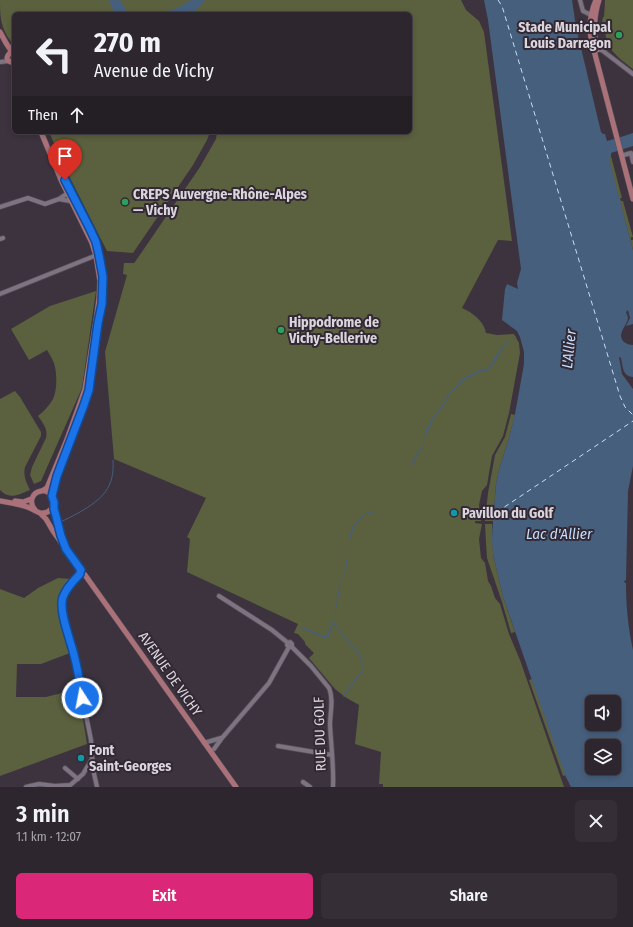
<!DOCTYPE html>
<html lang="en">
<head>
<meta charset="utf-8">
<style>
	body { margin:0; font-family:"Fira Sans Condensed",sans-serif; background:#352e37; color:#f1f3f6; height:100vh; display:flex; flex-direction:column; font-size:15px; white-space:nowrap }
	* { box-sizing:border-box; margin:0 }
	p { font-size:13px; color:#a7a5aa }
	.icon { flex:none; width:22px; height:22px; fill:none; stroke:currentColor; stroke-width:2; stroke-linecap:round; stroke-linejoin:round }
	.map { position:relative; height:787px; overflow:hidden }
	.panel { display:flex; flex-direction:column; background:#2d262f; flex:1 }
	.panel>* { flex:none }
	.guide { position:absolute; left:12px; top:12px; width:400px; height:122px; border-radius:6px; box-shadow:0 2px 6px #0003,0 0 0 1px #48434b; background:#2d262f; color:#f1f3f6; overflow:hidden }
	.controls { position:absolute; left:585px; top:695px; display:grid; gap:8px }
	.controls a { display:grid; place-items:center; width:36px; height:36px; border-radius:6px; background:#2d262f; box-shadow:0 2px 6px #0003,0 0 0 1px #48434b; font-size:20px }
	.pin { position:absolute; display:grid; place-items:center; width:34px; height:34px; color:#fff; margin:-41px -17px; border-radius:50% 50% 50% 0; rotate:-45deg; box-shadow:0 0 4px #0007 }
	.pin .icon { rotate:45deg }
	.me { position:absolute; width:44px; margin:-22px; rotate:349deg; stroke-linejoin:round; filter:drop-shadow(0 0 3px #0008) }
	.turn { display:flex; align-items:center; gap:14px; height:84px; padding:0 16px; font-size:18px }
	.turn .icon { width:52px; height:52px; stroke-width:2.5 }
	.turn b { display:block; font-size:28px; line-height:34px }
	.then { display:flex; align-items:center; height:38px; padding:0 16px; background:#0003; gap:8px; font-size:15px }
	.round { display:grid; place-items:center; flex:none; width:42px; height:42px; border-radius:6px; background:#352e37 }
	.summary { display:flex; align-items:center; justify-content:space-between; height:68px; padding:0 16px }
	h1 { font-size:24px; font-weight:600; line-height:30px }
	.primary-button { display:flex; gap:8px; margin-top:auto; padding:8px 16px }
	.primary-button a { flex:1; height:46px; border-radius:6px; background:#db2777; color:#fff; font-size:16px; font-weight:600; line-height:46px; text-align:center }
	.primary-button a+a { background:#352e37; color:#f1f3f6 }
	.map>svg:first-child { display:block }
</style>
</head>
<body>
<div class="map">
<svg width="633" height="787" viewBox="0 0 633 787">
	<rect width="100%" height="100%" fill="#3c333f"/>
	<!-- green -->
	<path fill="#5b603e" d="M0 0H461L466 10 479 21 484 32 512 241 498 240 462 308C473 313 484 321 486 333L497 335 514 334 519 343 520 353 509 413 503 436 492 456 487 485 482 491 479 505 481 521H475V523L482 524 479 539 481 558 485 563 488 581 491 586 495 598 500 604 509 634 520 660 564 787H383V784H379L381 752 355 744 359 705 345 697 335 689 309 658 314 653 305 644V642L298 634 294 633 298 624 187 572 190 539 187 537 206 498 114 459 105 352 127 275 123 274 124 263H134L135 262 200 167 216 139 217 132H410V14H14V45C1 30 0 19 0 0Z
		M605 0H633V69C614 54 604 48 605 22H602L603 17H604Z
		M49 132H210L207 140 193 165 133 253 107 251 66 170Z
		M611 156 622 198H620L621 201H623L633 237H631V240H633V250L609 162V158Z
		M96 291 82 388 41 481 34 484 30 475 32 467 46 438C48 429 43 423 38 416 44 411 49 406 53 399 57 390 57 377 55 367 54 361 50 355 47 350L29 360 11 329 50 306Z
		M15 391 20 397 41 432V436L25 467C23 476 26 482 30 490 18 495 10 500 0 490V399Z
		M511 414 515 415 509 438 499 470 496 484 493 521H485L488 493 495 455 505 437Z
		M485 524H492L493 554 503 597 515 632 511 633 502 602 487 558 486 543Z
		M58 578 71 579 60 593 57 604 70 653 41 664H17L16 697H46L78 689 87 744 0 776V589L24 598 38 588Z
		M532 679 566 775 563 776 529 680Z"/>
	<!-- water -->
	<path fill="#465f7c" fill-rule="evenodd" d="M109 0H120L128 13 133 14 165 12 177 8 191 0H205L193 14H112L114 13Z
		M484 0H572L576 27 601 132 603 134H605L607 141 621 137 633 133V146L611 153V156L609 159 633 250V324L626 326 630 318 628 310 626 312C626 312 628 317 628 318 627 326 616 334 624 342 627 344 629 345 633 345V377C622 376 623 366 621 358L619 357 622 374 633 389V466L628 491 626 580 624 581 625 583H626C626 606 628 627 633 650V787H571L565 775 503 597 493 554 492 539 493 521 496 484 499 470 509 438 515 414 524 364V352L520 337 517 331 502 320 505 289 507 284 518 289 517 283 521 269 488 20ZM592 702H614V724H592ZM592 746H614V768H592Z
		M516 336V337L508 344 504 346 496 360 488 370 477 373 464 380 450 394 443 407 435 416 428 430 420 451 412 465H410L420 449 424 440 426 429 435 414 442 406 448 395 462 379 477 371 488 368 504 344 508 343Z
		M376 511 377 512 368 513 361 518 356 524 352 532 348 550V558L346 571 342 577 340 585 339 595 333 622 351 644 358 650 364 666 363 670 344 697 343 696 363 668V666L357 651 350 645 333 623 328 638H324L301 628 302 627 324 636 327 635 334 617 338 594 339 585 342 576 345 571 351 530 356 522 361 517 368 512Z"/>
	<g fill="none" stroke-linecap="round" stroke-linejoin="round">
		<!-- stream -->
		<path stroke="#465f7c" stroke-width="1" d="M60 522C67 519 73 516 80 512 102 499 115 488 113 460"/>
		<!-- ferry -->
		<path stroke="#c3ddfc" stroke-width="1" stroke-dasharray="5 4" stroke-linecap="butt" d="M498 0 502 6 620 396 625 407 633 415
			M497 512 633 421"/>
		<!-- minor casing -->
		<g stroke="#574f59" stroke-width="5.5">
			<path id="minor" d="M580 0 583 11 589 14 594 13
				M596 48 603 51 633 74
				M0 62 9 61
				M631 153 633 162
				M624 155 631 153
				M59 199 70 201H71V191
				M74 201 76 206 79 208
				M0 207 28 198 45 204 59 199 68 193 69 194
				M0 239 3 238
				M0 294 97 255
				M80 574 66 592 63 597 62 608 74 656 91 740 93 769 97 787
				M219 596 272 630 288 643
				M292 647H289L287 645 288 643 290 642 292 644V647L311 666 329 688C334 699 330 713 330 725 331 745 334 766 333 787
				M204 743 221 738
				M278 746 332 755
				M214 749 222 738 269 683 289 647
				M65 768 78 779
				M303 782 310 787
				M26 787 39 784 55 786 70 785
				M68 787 83 774 92 759"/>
		</g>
		<!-- major casing -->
		<g stroke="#574f59" stroke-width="6">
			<path id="major" d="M596 0C590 13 589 25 591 39L633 199
				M0 32 6 43 12 52
				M597 50C593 34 594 15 599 0
				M14 52C10 52 8 54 7 58 8 61 11 63 14 62
				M41 132 62 182 92 243 96 256 100 281 99 298 97 314 85 389 66 442 47 488 42 491
				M81 211C87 223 94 235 98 248 104 268 105 290 100 310
				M73 433 89 390 93 360
				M52 496 57 476 69 442
				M0 501C10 503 22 504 32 509 36 511 39 514 43 513 48 513 51 510 53 506
				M15 501 23 502 31 499
				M35 510C29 503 31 493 41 491 45 490 49 492 51 496 55 500 53 505 54 510 58 524 60 535 66 549
				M40 513 46 519 53 531 81 570
				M85 575 236 787"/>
		</g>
		<!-- minor -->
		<use href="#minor" stroke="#7d7381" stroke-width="4"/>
		<!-- major -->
		<use href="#major" stroke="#ab7179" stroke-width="5"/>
	</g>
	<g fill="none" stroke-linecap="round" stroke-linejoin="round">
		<!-- route casing -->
		<g stroke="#114b97" stroke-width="10">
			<path id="route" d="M65 180 90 229 96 242 99 255 103 277 102 304 98 323 92 367 89 390 84 405 57 476 52 496 54 502V509L56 516 61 536 66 549 81 570 80 572V574C74 580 66 589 63 597 58 610 71 641 74 655 78 669 80 684 82 698"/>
		</g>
		<!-- route -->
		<use href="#route" stroke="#1a73e8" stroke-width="7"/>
	</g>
	<!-- markers -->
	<g fill="#2e9e5b" stroke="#322935" stroke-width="1.5">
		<circle cx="619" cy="35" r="4"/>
		<circle cx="125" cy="202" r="4"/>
		<circle cx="281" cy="330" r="4"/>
	</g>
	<g fill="#0f9aa8" stroke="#322935" stroke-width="1.5">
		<circle cx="454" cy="513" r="4"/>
		<circle cx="81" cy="758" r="4"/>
	</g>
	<g text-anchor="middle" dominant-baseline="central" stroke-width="4" stroke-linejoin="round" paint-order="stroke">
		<!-- poi labels -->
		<g font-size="14" font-weight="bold" fill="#dbd5dd" stroke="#322935" text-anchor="start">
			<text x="611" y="27" text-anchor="end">Stade Municipal<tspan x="611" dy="16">Louis Darragon</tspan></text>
			<text x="133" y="194">CREPS Auvergne-Rhône-Alpes<tspan x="133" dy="16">— Vichy</tspan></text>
			<text x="289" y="322">Hippodrome de<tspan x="289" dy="16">Vichy-Bellerive</tspan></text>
			<text x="462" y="513">Pavillon du Golf</text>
			<text x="89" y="750">Font<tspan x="89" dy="16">Saint-Georges</tspan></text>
		</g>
		<!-- street labels -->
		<g font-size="14" fill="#dbd5dd" stroke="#322935">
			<text transform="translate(170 674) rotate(55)">AVENUE DE VICHY</text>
			<text transform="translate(320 734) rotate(-92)">RUE DU GOLF</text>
		</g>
		<!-- water labels -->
		<g font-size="15" font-style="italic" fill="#c3ddfc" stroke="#322935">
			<text transform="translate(569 349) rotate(-84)">L'Allier</text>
			<text x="559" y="534">Lac d'Allier</text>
		</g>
	</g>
</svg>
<div class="controls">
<a><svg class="icon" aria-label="sound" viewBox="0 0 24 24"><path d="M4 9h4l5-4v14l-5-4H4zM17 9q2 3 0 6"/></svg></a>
<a><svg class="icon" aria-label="layers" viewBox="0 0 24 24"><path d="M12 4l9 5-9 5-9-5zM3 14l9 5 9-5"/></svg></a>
</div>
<div class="pin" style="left:65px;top:180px;background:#d93025"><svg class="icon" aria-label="arrive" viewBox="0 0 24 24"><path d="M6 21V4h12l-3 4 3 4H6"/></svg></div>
<svg class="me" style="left:82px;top:698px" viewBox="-20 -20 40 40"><circle r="17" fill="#1a73e8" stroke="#fff" stroke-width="3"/><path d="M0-11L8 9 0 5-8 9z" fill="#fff"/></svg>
<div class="guide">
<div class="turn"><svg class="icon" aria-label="left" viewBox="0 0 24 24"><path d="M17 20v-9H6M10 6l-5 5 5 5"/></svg><div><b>270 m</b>Avenue de Vichy</div></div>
<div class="then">Then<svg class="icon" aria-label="ahead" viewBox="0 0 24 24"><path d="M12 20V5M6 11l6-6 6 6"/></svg></div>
</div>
</div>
<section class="panel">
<div class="summary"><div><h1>3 min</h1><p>1.1 km · 12:07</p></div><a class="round"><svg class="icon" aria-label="close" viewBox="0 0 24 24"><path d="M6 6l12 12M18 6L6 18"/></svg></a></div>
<div class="primary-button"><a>Exit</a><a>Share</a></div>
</section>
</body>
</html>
